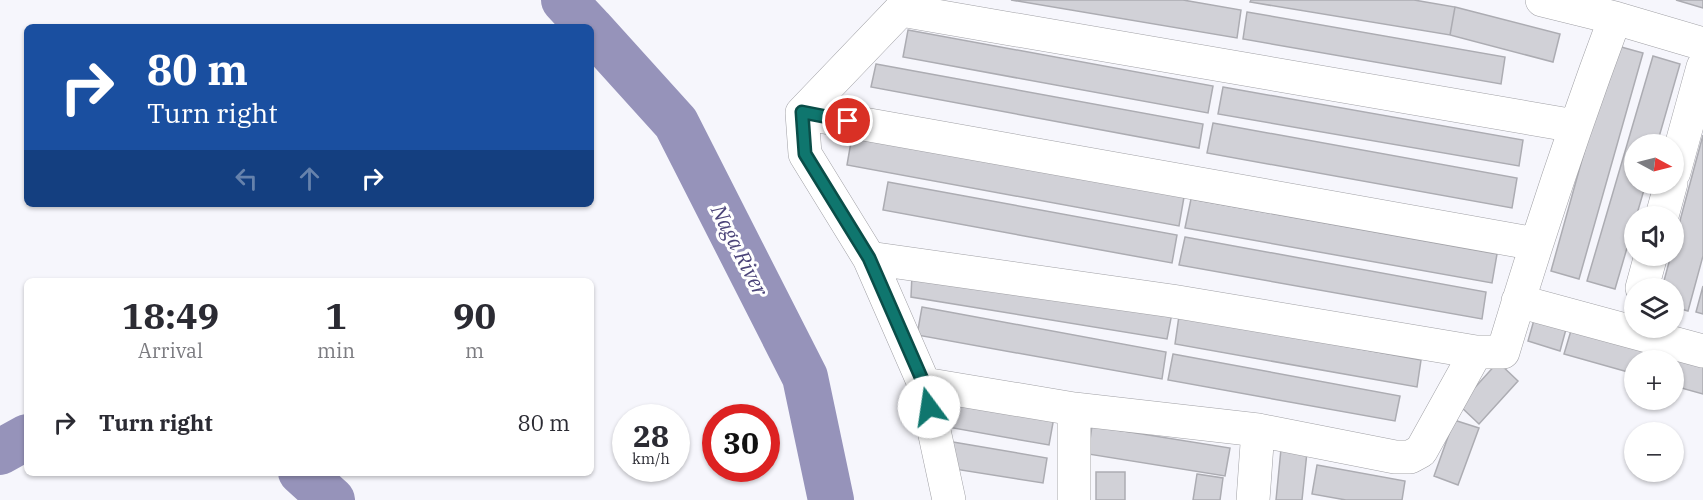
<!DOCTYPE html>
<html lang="en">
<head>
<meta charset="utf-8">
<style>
	body { margin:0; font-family:"IBM Plex Serif",serif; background:#f7f7f7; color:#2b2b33; height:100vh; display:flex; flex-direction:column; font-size:22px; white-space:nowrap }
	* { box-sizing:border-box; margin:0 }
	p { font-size:20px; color:#7c7c81 }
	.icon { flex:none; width:33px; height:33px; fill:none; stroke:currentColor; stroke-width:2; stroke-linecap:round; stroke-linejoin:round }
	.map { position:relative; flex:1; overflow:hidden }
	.sheet { position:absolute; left:24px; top:278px; width:570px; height:198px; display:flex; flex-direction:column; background:#fff; border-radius:9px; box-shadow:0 2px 4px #0004 }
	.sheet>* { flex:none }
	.banner { position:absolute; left:24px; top:24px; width:570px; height:183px; border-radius:9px; box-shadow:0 2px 4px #0004; background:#1a4fa0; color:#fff; overflow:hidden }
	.needle { width:39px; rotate:97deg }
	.controls { position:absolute; left:1624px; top:134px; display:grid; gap:12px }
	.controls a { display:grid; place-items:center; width:60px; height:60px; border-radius:50%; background:#fff; box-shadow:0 2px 4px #0004; font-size:30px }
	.speed { position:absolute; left:612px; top:404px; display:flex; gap:12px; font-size:30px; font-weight:700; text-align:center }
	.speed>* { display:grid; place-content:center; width:78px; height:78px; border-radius:50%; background:#fff; box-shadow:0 2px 4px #0004; line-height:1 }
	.speed small { font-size:15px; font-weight:400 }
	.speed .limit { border:9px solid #d22; background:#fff; color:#111 }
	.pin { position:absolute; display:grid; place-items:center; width:51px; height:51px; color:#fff; margin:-26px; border:3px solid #fff; border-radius:50%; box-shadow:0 2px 6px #0007 }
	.me { position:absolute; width:66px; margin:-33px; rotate:346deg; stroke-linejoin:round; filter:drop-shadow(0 0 4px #0008) }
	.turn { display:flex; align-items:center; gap:21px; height:126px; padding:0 24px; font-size:27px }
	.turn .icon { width:78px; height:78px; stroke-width:2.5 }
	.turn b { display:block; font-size:42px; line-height:51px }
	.lanes { display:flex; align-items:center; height:57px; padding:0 24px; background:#0003; justify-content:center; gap:30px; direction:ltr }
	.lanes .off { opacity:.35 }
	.eta { display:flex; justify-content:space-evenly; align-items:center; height:102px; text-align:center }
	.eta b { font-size:36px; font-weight:800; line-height:42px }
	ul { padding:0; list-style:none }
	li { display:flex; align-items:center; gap:18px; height:84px; padding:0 24px }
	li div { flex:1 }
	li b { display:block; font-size:22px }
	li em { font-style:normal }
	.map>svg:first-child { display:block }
</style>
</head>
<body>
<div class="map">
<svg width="1703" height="500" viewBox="0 0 1703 500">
	<rect width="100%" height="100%" fill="#f6f6fc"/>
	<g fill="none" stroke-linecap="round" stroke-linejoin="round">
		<!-- river -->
		<path stroke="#9693ba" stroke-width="46" d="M564 0 589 27
			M591 29 676 123 805 377 831 500
			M0 452 27 437
			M301 472 332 500"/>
	</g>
	<!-- building -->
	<path fill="#d1d1d7" stroke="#acacb2" stroke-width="1.5" d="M1011 0H1183L1241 10 1237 38Z
		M1251 0H1414L1455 7 1450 35 1250 2Z
		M1676 0H1703V8Z
		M1455 7 1560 34 1553 62 1450 35Z
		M1247 12 1505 57 1501 84 1243 39Z
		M908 30 1213 86 1208 113 903 57Z
		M1614 45 1643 53 1579 279 1551 271Z
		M1653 56 1680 64 1657 144H1635V183H1646L1615 289 1587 281Z
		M876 64 1203 124 1199 148 871 87Z
		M1223 87 1523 140 1519 166 1218 114Z
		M1213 123 1517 178 1512 208 1207 153Z
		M1703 135V256L1688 311 1674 307V288H1662L1671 255H1674V243Z
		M852 136 1184 197 1179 226 847 165Z
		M888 182 1177 235 1172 263 883 210Z
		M1191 199 1497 254 1492 283 1185 228Z
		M1185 237 1486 292 1482 319 1179 265Z
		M912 274 1173 308 1167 339 911 297Z
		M1703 286V314L1696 312Z
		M922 307 1166 352 1162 379 917 335Z
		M1536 313 1568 322 1560 351 1528 341Z
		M1179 316 1421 360 1417 387 1175 344Z
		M1573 324 1703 362V394L1674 386V360H1635V374L1564 354Z
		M1173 354 1400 396 1395 421 1168 380Z
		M1498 362 1518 381 1479 424 1459 405Z
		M946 399 1054 417 1049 445 942 426Z
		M1454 420 1479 428 1458 485 1434 476Z
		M1092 426 1230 448 1225 476 1088 454Z
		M953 442 1047 458 1043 483 948 468Z
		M1281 449 1307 452 1302 500H1276Z
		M1317 465 1405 481 1402 500H1346L1312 494Z
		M1096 472H1125V500H1096Z
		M1197 474 1223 478 1220 500H1193Z"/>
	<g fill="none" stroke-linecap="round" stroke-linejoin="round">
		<!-- minor casing -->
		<g stroke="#a0a0a5" stroke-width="34">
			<path id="minor" d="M910 0 802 113 805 154 869 258 924 384 949 500
				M1542 0 1615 18 1703 44
				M901 10 1575 126
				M802 113 1536 244
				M1674 172 1703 67
				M1662 216 1671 183
				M869 258 1172 301 1476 352H1503C1537 239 1574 128 1615 18
				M1642 288 1651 255
				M1518 301 1703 351
				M924 384 1074 409 1258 430 1395 457H1410L1421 451 1476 352
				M1074 409V500
				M1253 500 1258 430"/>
		</g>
		<!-- minor -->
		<use href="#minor" stroke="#fff" stroke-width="33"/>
	</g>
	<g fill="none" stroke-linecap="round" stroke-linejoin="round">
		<!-- route casing -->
		<g stroke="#0a4d48" stroke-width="15">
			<path id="route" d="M848 121 802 112 805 154 869 258 924 384 929 407"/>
		</g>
		<!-- route -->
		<use href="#route" stroke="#0f766e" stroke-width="10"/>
	</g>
	<g text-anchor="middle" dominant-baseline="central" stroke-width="6" stroke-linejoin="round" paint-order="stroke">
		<!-- water labels -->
		<g font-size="21" font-style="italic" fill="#4b4479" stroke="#fff">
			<text transform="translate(740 250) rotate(63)">Naga River</text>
		</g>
	</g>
</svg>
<div class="controls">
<a><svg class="needle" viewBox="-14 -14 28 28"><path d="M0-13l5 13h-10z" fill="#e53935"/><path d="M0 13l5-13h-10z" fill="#7c7c81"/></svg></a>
<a><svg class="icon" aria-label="sound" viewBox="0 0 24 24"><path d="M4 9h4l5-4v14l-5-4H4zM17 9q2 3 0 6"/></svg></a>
<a><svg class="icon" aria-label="layers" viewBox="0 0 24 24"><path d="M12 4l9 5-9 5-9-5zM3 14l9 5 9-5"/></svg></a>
<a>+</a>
<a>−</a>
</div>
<div class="speed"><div>28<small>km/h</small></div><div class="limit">30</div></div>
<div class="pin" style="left:848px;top:121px;background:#d93025"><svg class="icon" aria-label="arrive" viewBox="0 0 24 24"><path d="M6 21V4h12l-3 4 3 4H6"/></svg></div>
<svg class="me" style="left:929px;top:407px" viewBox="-20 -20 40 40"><circle r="19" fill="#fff"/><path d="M0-13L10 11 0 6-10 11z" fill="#0f766e"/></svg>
<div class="banner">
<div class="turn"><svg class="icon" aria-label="right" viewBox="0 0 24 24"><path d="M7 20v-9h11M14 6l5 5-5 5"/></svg><div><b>80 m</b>Turn right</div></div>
<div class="lanes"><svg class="icon off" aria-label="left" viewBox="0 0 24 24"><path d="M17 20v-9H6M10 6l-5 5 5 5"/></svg><svg class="icon off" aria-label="ahead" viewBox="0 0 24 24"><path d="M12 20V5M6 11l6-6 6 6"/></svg><svg class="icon" aria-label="right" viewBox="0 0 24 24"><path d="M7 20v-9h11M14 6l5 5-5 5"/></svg></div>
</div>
<section class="sheet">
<div class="eta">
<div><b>18:49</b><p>Arrival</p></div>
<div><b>1</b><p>min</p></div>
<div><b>90</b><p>m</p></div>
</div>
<ul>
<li><svg class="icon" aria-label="right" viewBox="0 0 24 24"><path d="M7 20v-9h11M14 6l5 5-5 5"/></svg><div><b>Turn right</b></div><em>80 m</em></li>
</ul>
</section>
</div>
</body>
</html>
